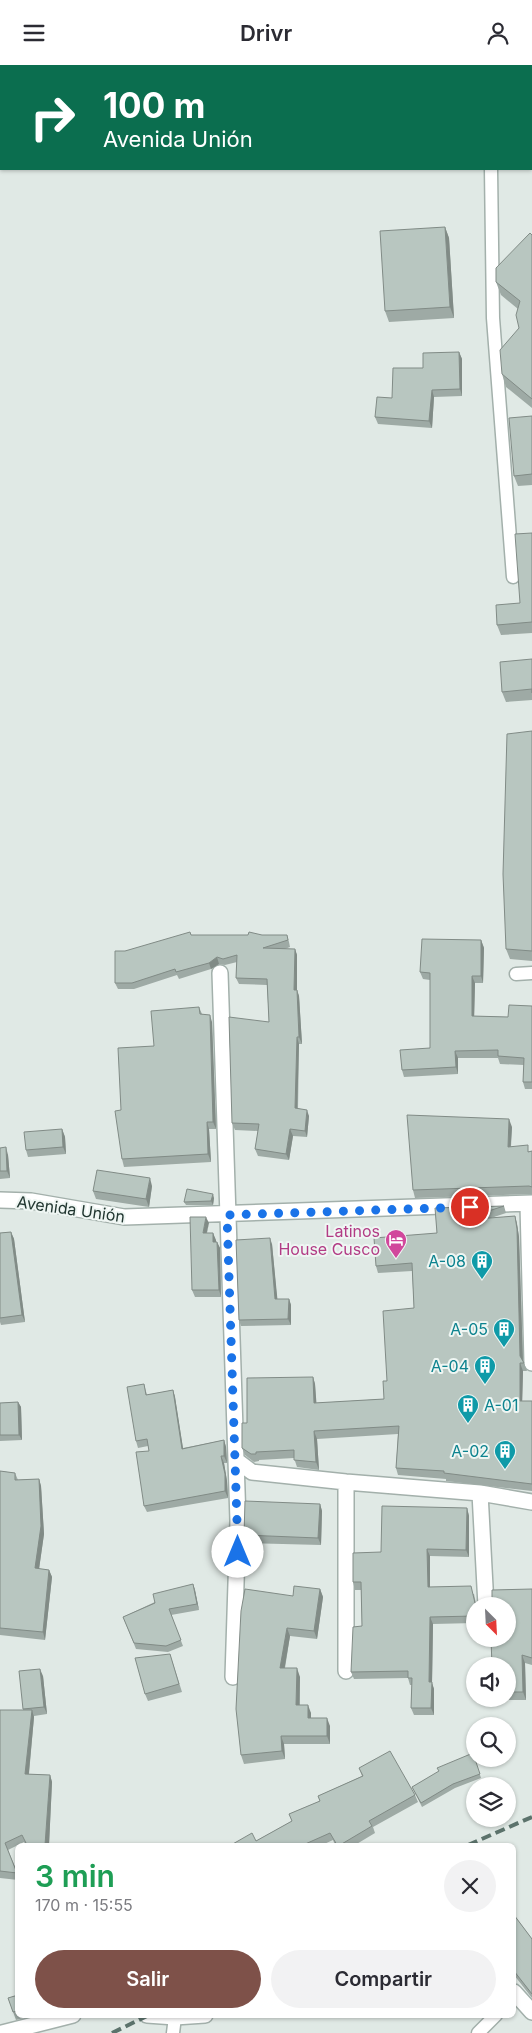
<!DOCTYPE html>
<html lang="es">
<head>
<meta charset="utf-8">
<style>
	body { margin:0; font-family:Inter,sans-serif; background:#f2f2f3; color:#2b2b33; height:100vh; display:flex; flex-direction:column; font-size:19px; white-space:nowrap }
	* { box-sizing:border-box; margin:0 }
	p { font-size:16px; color:#7c7c81 }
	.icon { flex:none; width:28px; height:28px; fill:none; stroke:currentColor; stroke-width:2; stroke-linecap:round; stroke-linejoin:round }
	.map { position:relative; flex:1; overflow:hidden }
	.panel { position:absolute; left:15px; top:1778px; width:501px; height:175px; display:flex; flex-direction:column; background:#fff; border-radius:8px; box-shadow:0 1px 4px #0004 }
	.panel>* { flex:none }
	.guide { position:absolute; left:0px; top:0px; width:532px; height:105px; box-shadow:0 1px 4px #0004; background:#0b6e4f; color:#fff; overflow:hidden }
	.needle { width:32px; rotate:156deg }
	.fabs { position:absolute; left:466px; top:1532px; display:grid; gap:10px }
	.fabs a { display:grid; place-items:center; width:50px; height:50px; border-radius:50%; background:#fff; box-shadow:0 1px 4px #0004; font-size:25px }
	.pin { position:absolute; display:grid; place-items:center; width:42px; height:42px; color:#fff; margin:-21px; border:2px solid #fff; border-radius:50%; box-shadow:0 1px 5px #0007 }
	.me { position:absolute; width:55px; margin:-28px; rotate:0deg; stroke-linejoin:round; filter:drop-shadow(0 0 4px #0008) }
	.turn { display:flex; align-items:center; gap:18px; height:105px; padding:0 20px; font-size:22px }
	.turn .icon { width:65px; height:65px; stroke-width:2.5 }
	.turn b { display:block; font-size:35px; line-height:42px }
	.round { display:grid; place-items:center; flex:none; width:52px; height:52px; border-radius:26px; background:#f2f2f3 }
	.head { display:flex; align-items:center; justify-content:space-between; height:85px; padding:0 20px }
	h1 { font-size:30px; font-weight:600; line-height:38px; color:#1e9e55 }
	.primary-button { display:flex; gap:10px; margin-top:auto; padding:10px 20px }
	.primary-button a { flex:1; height:58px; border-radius:30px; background:#7e5149; color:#fff; font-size:20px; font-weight:600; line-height:58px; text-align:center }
	.primary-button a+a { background:#f2f2f3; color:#2b2b33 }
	header { display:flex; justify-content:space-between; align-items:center; height:65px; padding:0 20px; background:#fff; font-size:22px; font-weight:600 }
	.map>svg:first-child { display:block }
</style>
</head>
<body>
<header><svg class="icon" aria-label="menu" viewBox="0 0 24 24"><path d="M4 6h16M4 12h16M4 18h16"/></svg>Drivr<svg class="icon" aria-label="person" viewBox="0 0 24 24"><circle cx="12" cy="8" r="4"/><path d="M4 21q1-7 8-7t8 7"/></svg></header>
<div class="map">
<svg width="532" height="1968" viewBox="0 0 532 1968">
	<rect width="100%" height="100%" fill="#e0e9e5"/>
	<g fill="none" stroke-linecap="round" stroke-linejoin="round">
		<!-- lane casing -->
		<g stroke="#a3b0ab" stroke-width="15">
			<path id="lane" d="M483 0 484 1
				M491 104 493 253 513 512
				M516 909 532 908
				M173 1968 175 1952
				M478 1968 496 1950"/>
		</g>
		<!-- street casing -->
		<g stroke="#a3b0ab" stroke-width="18">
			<path id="street" d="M220 908 238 1456 233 1612
				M0 1135 31 1136 124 1152 532 1138
				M528 1140 532 1298
				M236 1395 252 1407 346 1417 480 1428 532 1437
				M480 1428 486 1541
				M346 1606V1417
				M514 1927 532 1947
				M147 1950 175 1952 205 1950
				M2 1968 73 1950"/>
		</g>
		<!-- lane -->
		<use href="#lane" stroke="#fff" stroke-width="12"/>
		<!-- street -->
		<use href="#street" stroke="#fff" stroke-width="15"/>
		<!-- rail -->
		<path stroke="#5c736c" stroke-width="4" stroke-dasharray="10 5" stroke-linecap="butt" d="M468 1780 532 1752
			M112 1968 149 1950"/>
	</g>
	<!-- wall -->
	<path fill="#9eaaa5" d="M445 162 449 173 454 253 389 257 385 246Z
		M532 170V343L506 322 502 309 519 263 518 244 501 230 496 217Z
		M459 287 462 294V331L434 332 432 363 378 359 375 352 392 333 423 303Z
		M532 351V420L518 421 514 411Z
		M532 468V568L501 570 497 560 520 538Z
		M532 594V635L506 637 502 627Z
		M532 666V896L510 894 506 884Z
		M191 870H287L289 877 290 882 285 884H295L297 890V925L299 931 302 979H299L298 1044 309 1051 307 1072 293 1071 289 1095 258 1091 255 1084 258 1066 235 1065 232 1058 269 957 267 920 239 919 236 913 237 897 225 900 219 899 211 904 179 914 177 910 134 924H118L115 918 125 886Z
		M481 875 484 883 483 918H475L474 951 508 952 532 941V1024H525L523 1017 524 1000 500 999 498 993H458V1009L404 1012 402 1005 430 983V915L423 914 420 907Z
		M199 942 202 949 212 957 216 1064H209L211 1097 124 1102 122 1094 121 1045 154 981Z
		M512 1062 511 1082 530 1087 532 1086V1129L415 1133 413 1125Z
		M62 1064 65 1072 66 1089 28 1092 26 1085Z
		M0 1083 8 1090 10 1113 0 1114Z
		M152 1121 149 1142 96 1134 93 1126Z
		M214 1133 213 1140H186L184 1137Z
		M504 1141 506 1148 491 1153 515 1151 517 1159 519 1172 523 1295 527 1306H523L522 1336H532V1426L446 1416V1414L398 1410 396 1403 398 1369 317 1374 319 1405 297 1402 294 1393 259 1395V1396L254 1397 245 1390 242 1383 247 1358 313 1312 315 1319 316 1338 384 1334 387 1316 414 1243 412 1206 378 1208 376 1201 437 1168 435 1143Z
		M209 1158 207 1168H213L216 1177H217L220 1183 221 1232H195L192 1225Z
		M11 1167 14 1174 25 1257 1 1260 0 1257V1168Z
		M272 1179 277 1234H289L291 1240V1260L241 1261 239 1255Z
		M144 1319 147 1330 173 1325 175 1332 183 1383 224 1375 226 1382 227 1398H224L227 1416 228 1433 147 1447 144 1441 149 1386 148 1381 138 1383 136 1376Z
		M18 1337 21 1342 22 1375 0 1376V1338Z
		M0 1406 15 1408 18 1415 39 1414 41 1421 44 1469 39 1504 49 1505 52 1512 45 1575 0 1570Z
		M320 1439 322 1446 321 1480 247 1478 244 1470Z
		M467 1443 469 1451V1492L430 1491V1522L474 1529 476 1539 475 1541V1558L433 1559 432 1618 434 1624V1650H414L411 1643 412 1620H410L408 1613 354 1614 351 1607 362 1561 361 1525H355L353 1517 381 1487Z
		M193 1519 195 1525 199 1545 171 1550 183 1581 168 1587 136 1584 123 1552Z
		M320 1524 323 1532 317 1574 290 1571 285 1603 300 1612V1640L311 1648V1653L330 1661V1679H284L285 1694 244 1699 241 1690 293 1531Z
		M532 1524V1600L525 1598 526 1635H495V1634H508V1601Z
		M170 1589 182 1627 148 1636 145 1629Z
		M43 1611 47 1649 34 1651V1652L29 1709 50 1710 52 1717 49 1780H26L24 1777 8 1785 18 1809V1815L0 1813V1645H23V1644Z
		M473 1688 481 1713 455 1723 422 1742 412 1722Z
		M359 1703 415 1730 418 1737 373 1762 375 1768 355 1780H335L333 1775 322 1780H231L256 1776 292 1756 289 1749 320 1736 318 1731 362 1711Z
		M514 1850 532 1874V1933L514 1910Z
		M18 1930V1950H35L16 1955 8 1933Z"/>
	<!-- shaded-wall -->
	<path fill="#818b86" d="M445 162 449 173 454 253 450 242Z
		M459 287 462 294V331L460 324Z
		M432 325 434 332 432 363 429 356Z
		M481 875 484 883 483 918 481 911Z
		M295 884 297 890V932L294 925Z
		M217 892 219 899 211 904 209 898Z
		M472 911 475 918 474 958 472 951Z
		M297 925 299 931 302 979 299 972Z
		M210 950 212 957 216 1064 213 1057Z
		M297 972 299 979 297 1050 295 1043Z
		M455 986 458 993V1009L456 1002Z
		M307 1045 309 1051 307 1072 305 1066Z
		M509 1054 512 1062 510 1090 508 1082Z
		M207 1057 209 1064 211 1097 208 1089Z
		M62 1064 65 1072 66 1089 63 1082Z
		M290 1064 293 1071 289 1095 286 1089Z
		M6 1082 8 1090 10 1113 7 1106Z
		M150 1113 152 1121 149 1142 146 1134Z
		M213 1129 214 1133 213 1140 211 1136Z
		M515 1151 517 1159 519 1172 523 1298 520 1291Z
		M206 1152 209 1158 205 1175 203 1168Z
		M11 1167 14 1174 25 1257 22 1250Z
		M213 1168 216 1175V1184L213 1177Z
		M270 1173 272 1179 278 1240 275 1234Z
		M217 1177 220 1183 221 1232 219 1225Z
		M289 1234 291 1240V1260L288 1254Z
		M520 1298 523 1306 522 1344 520 1336Z
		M313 1312 315 1319 317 1345 314 1338Z
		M173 1325 175 1332 184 1390 182 1384Z
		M18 1337 21 1342 22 1375 19 1370Z
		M314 1366 317 1374 319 1405 316 1397Z
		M224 1375 226 1382 227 1398 224 1391Z
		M221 1391 224 1398 227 1416 228 1433 225 1426Z
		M39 1414 41 1421 44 1469 38 1511 35 1503Z
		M320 1439 322 1446 321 1480 318 1473Z
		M467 1443 469 1451V1492L466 1485Z
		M427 1484 430 1491V1529L428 1522Z
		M49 1505 52 1512 45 1575 43 1567Z
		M193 1519 195 1525 199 1545 197 1539Z
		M320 1524 323 1532 317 1574 314 1566Z
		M430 1552 433 1559 432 1618 434 1624V1650L431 1643 429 1617Z
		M287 1563 290 1571 283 1612 280 1603Z
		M522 1590 525 1598 526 1635 523 1627Z
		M297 1603 300 1612 299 1648 296 1640Z
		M40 1604 43 1611 47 1649 44 1642Z
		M308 1640 311 1648V1661L308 1653Z
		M32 1645 34 1652 28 1717 25 1709Z
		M327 1653 330 1661V1679L327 1671Z
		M281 1671 284 1679 285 1694 282 1686Z
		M50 1710 52 1717 49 1780H45Z"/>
	<!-- building -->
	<path fill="#b8c6c0" stroke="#818b86" d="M364 0H448V1H364Z
		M445 162 450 242 385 246 380 166Z
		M530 168 532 170V334L502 309 500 285 519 263 516 250 520 236 496 217V203Z
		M459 287 460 324 432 325 429 356 375 352 377 332 392 333 393 303H423V288Z
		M532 351V409L514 411 509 353Z
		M532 468V557L497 560 496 540 520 538 515 469Z
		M532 594V628V624L502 627 500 597Z
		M532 666V886L506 884 503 809 507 669Z
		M190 867 191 870H248L249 867 262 870H287L288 875 263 883 295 884 294 925H297L299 972H297L295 1043 307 1045 305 1066 290 1064 286 1089 255 1084 259 1059 232 1058 229 952 269 957 267 914 236 913 237 890 223 894 217 892 209 898 176 907 175 904 132 918H115V886H125Z
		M422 874 481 875V911H472V951L508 952 509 940 532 941V1017H523L524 993 498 991V985L455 986 456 1002 402 1005 400 985 430 983V908L420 907Z
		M199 942 200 949 210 950 213 1057H207L208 1089 122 1094 115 1046 121 1045 118 983 154 981 151 946Z
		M407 1050 509 1054 508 1082 528 1080V1087L532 1086V1122L529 1121 413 1125Z
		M62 1064 63 1082 26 1085 24 1067Z
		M6 1082 7 1106H0V1083Z
		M97 1105 150 1113 146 1134 93 1126Z
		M187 1124 213 1129 211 1136 184 1137Z
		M504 1141 476 1150 477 1154 515 1151 517 1164 520 1291 524 1298H520V1336H532V1419L444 1408V1406L396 1403 399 1361 314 1366 316 1397 294 1395V1385L256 1387V1389H251L242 1383V1358H247V1313L313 1312 314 1338 384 1334 383 1316H387L383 1246 414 1243 412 1198 376 1201 374 1173 437 1168 435 1143Z
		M190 1152H206L203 1168H213V1177H217L219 1225H192Z
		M11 1167 22 1250 0 1253V1168Z
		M270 1173 275 1234H289L288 1254 239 1255 236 1175Z
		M144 1319 146 1330 173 1325 182 1384 224 1375V1391H221L225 1409V1426L144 1441 136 1387 149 1386 147 1374 136 1376 127 1322Z
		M18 1337 19 1370H0V1338Z
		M0 1406 15 1408V1415L39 1414 41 1461 35 1503 49 1505 43 1567 0 1563Z
		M245 1436 320 1439 318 1473 244 1470Z
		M382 1441 467 1443 466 1485 427 1484 428 1522 471 1521 475 1538 480 1541H475V1551L430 1552 429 1617H432L431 1643H411L412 1613H408V1606L351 1607 353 1562 362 1561 361 1517H353V1488L381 1487Z
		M193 1519 197 1539 169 1544 181 1575 166 1581 134 1578 123 1552 155 1538 153 1529Z
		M294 1521 320 1524 314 1566 287 1563 280 1603H297L296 1640H308V1653H327V1671H281L282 1686 241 1690 236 1644 241 1546 245 1524 293 1531Z
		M532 1524V1593L522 1590 523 1627H508V1601H492L491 1574H508V1541H488L492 1537V1525Z
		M170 1589 179 1619 145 1629 135 1593Z
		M40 1604 44 1642 23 1644 19 1606Z
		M0 1645H32L25 1709 50 1710 45 1780H27L22 1770 5 1778 17 1808 0 1806Z
		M390 1686 415 1730 369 1756 372 1761 340 1780H337L330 1768 303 1780H231L252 1768 256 1776 292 1756 289 1749 320 1736 318 1731 363 1711 359 1703Z
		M473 1688 480 1709 453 1719 421 1738 412 1722 439 1706 437 1703Z
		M514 1850 532 1874V1929L514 1906Z
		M18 1930V1946L13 1947 8 1933Z"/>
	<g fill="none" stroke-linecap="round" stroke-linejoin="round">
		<!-- route -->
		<path stroke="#1a73e8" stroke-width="9" stroke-dasharray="0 16.2" d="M238 1487 227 1150 470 1142"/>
	</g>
	<!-- icons -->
	<defs>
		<g id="hotel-pin" transform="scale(1.125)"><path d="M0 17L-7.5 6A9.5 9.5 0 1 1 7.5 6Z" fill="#d1479c" stroke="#eff6f3"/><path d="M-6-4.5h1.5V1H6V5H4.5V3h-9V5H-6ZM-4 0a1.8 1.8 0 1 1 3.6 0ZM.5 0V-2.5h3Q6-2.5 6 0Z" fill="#fff"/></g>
		<g id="building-pin" transform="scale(1.125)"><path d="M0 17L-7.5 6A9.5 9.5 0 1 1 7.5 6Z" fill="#0f9aa8" stroke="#eff6f3"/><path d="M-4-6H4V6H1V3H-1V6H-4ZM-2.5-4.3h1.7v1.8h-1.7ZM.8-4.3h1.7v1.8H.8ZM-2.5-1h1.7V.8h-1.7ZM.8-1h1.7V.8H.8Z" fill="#fff"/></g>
	</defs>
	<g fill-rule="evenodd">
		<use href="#hotel-pin" x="396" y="1175"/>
		<use href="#building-pin" x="482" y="1196"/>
		<use href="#building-pin" x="504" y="1264"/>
		<use href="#building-pin" x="485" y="1301"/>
		<use href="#building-pin" x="468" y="1340"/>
		<use href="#building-pin" x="505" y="1386"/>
	</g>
	<g text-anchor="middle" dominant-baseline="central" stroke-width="4" stroke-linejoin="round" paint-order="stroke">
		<!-- street labels -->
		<g font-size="16" fill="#223731" stroke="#eff6f3">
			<text transform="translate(71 1144) rotate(8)">Avenida Unión</text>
		</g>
		<!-- hotel labels -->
		<g font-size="16" fill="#b23c85" stroke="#eff6f3" text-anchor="end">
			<text x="380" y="1166">Latinos<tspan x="380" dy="18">House Cusco</tspan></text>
		</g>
		<!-- culture labels -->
		<g font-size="16" fill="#0d838f" stroke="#eff6f3" text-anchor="end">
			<text x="466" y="1196">A-08</text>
			<text x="488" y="1264">A-05</text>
			<text x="469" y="1301">A-04</text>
			<text x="484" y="1340" text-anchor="start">A-01</text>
			<text x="489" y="1386">A-02</text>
		</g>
	</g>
</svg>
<div class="fabs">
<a><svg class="needle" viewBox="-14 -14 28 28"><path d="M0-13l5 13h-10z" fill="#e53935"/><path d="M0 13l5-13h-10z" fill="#7c7c81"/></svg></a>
<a><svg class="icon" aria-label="sound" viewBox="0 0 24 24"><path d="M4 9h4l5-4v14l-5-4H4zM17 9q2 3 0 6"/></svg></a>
<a><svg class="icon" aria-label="search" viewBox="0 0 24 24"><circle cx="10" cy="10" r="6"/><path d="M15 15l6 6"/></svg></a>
<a><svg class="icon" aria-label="layers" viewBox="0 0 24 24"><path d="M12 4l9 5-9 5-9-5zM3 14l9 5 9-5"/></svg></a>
</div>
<div class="pin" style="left:470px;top:1142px;background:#d93025"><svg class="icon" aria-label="arrive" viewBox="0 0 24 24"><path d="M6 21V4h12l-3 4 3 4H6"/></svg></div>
<svg class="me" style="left:238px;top:1487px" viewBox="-20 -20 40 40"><circle r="19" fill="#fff"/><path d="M0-13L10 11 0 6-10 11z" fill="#1a73e8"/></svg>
<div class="guide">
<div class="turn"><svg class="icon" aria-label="right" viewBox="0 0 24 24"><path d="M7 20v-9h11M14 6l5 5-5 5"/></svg><div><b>100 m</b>Avenida Unión</div></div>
</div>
<section class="panel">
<div class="head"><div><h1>3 min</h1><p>170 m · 15:55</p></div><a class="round"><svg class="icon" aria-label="close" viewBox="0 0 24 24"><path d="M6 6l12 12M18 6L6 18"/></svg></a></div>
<div class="primary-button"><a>Salir</a><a>Compartir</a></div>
</section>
</div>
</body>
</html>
